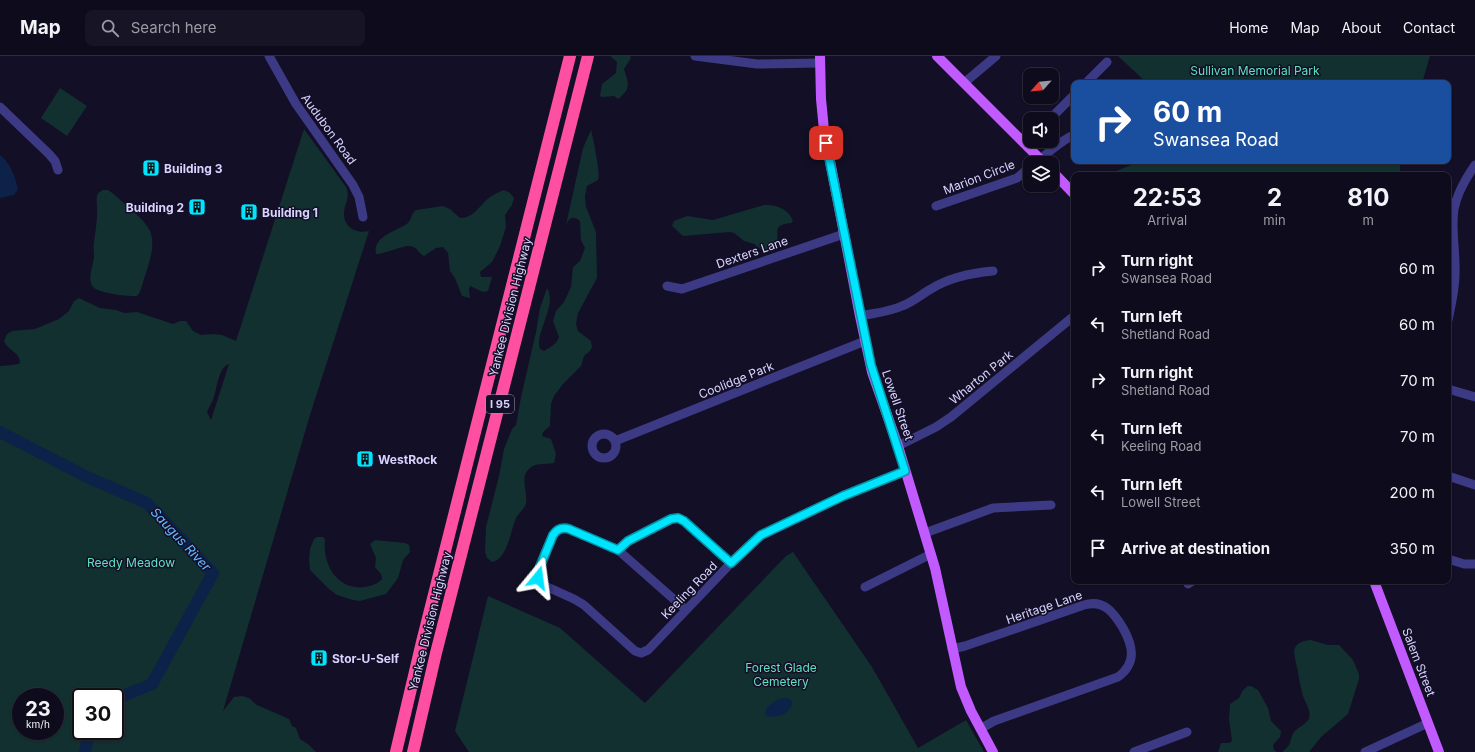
<!DOCTYPE html>
<html lang="en">
<head>
<meta charset="utf-8">
<style>
	body { margin:0; font-family:Inter,sans-serif; background:#171425; color:#f1f3f6; height:100vh; display:flex; flex-direction:column; font-size:15px; white-space:nowrap }
	* { box-sizing:border-box; margin:0 }
	p { font-size:13px; color:#9b9ba3 }
	.icon { flex:none; width:22px; height:22px; fill:none; stroke:currentColor; stroke-width:2; stroke-linecap:round; stroke-linejoin:round }
	.map { position:relative; flex:1; overflow:hidden }
	.side { position:absolute; left:1071px; top:116px; width:380px; height:412px; display:flex; flex-direction:column; background:#0e0b1c; border-radius:8px; box-shadow:0 1px 3px #0004,0 0 0 1px #2e2b3b }
	.side>* { flex:none }
	.top-card { position:absolute; left:1071px; top:24px; width:380px; height:84px; border-radius:8px; box-shadow:0 1px 3px #0004,0 0 0 1px #2e2b3b; background:#1a4fa0; color:#fff; overflow:hidden }
	.needle { width:26px; rotate:243deg }
	.buttons { position:absolute; left:1023px; top:12px; display:grid; gap:8px }
	.buttons a { display:grid; place-items:center; width:36px; height:36px; border-radius:8px; background:#0e0b1c; box-shadow:0 1px 3px #0004,0 0 0 1px #2e2b3b; font-size:20px }
	.speed { position:absolute; left:12px; top:632px; display:flex; gap:8px; font-size:20px; font-weight:700; text-align:center }
	.speed>* { display:grid; place-content:center; width:52px; height:52px; border-radius:50%; background:#0e0b1c; box-shadow:0 1px 3px #0004,0 0 0 1px #2e2b3b; line-height:1 }
	.speed small { font-size:10px; font-weight:400 }
	.speed .limit { border:2px solid #111; border-radius:6px; background:#fff; color:#111 }
	.pin { position:absolute; display:grid; place-items:center; width:34px; height:34px; color:#fff; margin:-17px; border-radius:8px; box-shadow:0 2px 6px #0006 }
	.me { position:absolute; width:44px; margin:-22px; rotate:16deg; stroke-linejoin:round; filter:drop-shadow(0 0 3px #0008) }
	.turn { display:flex; align-items:center; gap:14px; height:84px; padding:0 16px; font-size:18px }
	.turn .icon { width:52px; height:52px; stroke-width:2.5 }
	.turn b { display:block; font-size:28px; line-height:34px }
	.eta { display:flex; justify-content:space-evenly; align-items:center; height:68px; text-align:center }
	.eta b { font-size:24px; font-weight:700; line-height:28px }
	ul { padding:0; list-style:none }
	li { display:flex; align-items:center; gap:12px; height:56px; padding:0 16px }
	li div { flex:1 }
	li b { display:block; font-size:15px }
	li em { font-style:normal }
	header { display:flex; align-items:center; gap:24px; box-sizing:border-box; height:56px; padding:0 20px; background:#0e0b1c; border-bottom:1px solid #2e2b3b }
	header strong { font-size:19px }
	nav { display:flex; gap:22px; margin-inline-start:auto; font-size:14px }
	.search { width:280px; height:36px; background:#171425; display:flex; align-items:center; gap:10px; box-sizing:border-box; padding:0 14px; border-radius:8px; color:#9b9ba3; font-size:15px }
	.map>svg:first-child { display:block }
</style>
</head>
<body>
<header>
<strong>Map</strong>
<div class="search"><svg class="icon" aria-label="search" viewBox="0 0 24 24"><circle cx="10" cy="10" r="6"/><path d="M15 15l6 6"/></svg>Search here</div>
<nav><a>Home</a><a>Map</a><a>About</a><a>Contact</a></nav>
</header>
<div class="map">
<svg width="1475" height="696" viewBox="0 0 1475 696">
	<rect width="100%" height="100%" fill="#130f26"/>
	<!-- green -->
	<path fill="#12302f" fill-rule="evenodd" d="M610 0H630L631 2 624 13C629 28 631 33 618 43L614 40 602 41 600 40 602 28 616 17 617 6Z
		M1118 0H1430L1422 27H1147Z
		M60 32 87 50 67 80 41 62Z
		M304 73 346 131C351 143 344 147 344 158 344 172 357 178 369 175L310 359 223 655 234 641 242 640 249 642 257 649 289 663 292 670 296 672 300 683 309 689 316 696H0V310C3 310 17 309 20 307 20 296 8 295 4 285L7 278 12 275 35 273 59 263 69 255 74 245 79 242 100 252 116 254 125 257 137 256 173 268 180 265H186L193 275 201 279 214 278 222 279 236 285ZM229 308 211 364 207 356C209 351 211 348 213 344 217 334 218 311 229 308ZM21 641H55V675H21ZM81 641H115V675H81Z
		M591 74C593 81 601 120 598 124 595 126 590 128 587 130L585 140 586 151 596 176 597 222 578 257 576 268 578 275 591 285 592 291 590 295 584 300 581 310 563 328 554 340 551 348 550 370 543 376 542 380 551 383 556 398 554 407C545 409 534 406 528 414 520 422 528 436 526 447 525 452 519 457 516 462 511 474 507 504 492 506L487 502 485 496 486 471 499 420 504 393 512 373 516 369 521 341 536 276 540 252 547 232C558 249 534 278 540 293L544 295C549 292 557 288 559 281L553 265 556 255 564 246 571 231 573 211 580 205 585 192 581 184 580 165C573 159 569 162 566 169L583 92Z
		M1141 105H1400V119H1115L1114 116Z
		M103 134H108C116 139 122 146 129 152 136 158 146 166 150 175 156 189 149 207 145 220 142 227 142 235 137 240 129 241 98 237 93 231 87 223 93 210 94 201 94 196 93 191 94 186 95 177 97 167 97 158 98 151 95 144 98 137Z
		M504 134 510 137 514 142 512 149 505 159 506 171 500 190 492 206 480 216 481 221H492L488 235 483 236 470 230 469 234 470 242 462 240 455 222 450 215 448 197 443 191 436 192 424 200C419 198 417 191 411 190 403 189 385 198 376 198 372 180 398 175 408 167 412 163 411 157 416 154L443 150 450 153 460 162C475 162 479 149 490 141 494 138 499 136 504 134Z
		M764 149C776 148 789 153 793 165L791 167C772 169 779 175 777 188L770 196 763 195 754 188 744 185 734 177 730 176 683 180 672 170 674 165 687 160 713 164Z
		M317 481H323L325 483C322 508 337 535 365 531 371 530 378 528 382 523L381 518 375 511 376 502 370 488 375 484 405 487 409 489 410 496 403 504 398 522 386 538 360 545 353 544 337 539 329 533 310 514 309 503 310 493 314 483Z
		M793 496 872 611 918 692 966 664 984 696H469L455 675 488 540 560 572 645 647 786 500Z
		M1311 584 1328 589H1339L1341 591 1353 604 1359 618V623L1348 658 1321 681 1309 696H1282C1293 688 1289 684 1294 676 1298 671 1305 669 1309 663 1311 654 1306 648 1303 640 1301 632 1299 624 1298 616 1295 600 1287 586 1311 584Z
		M1248 630H1251L1258 634 1268 652 1271 665 1281 675 1280 681 1273 689 1274 694 1277 696H1218L1221 687H1229L1232 685 1229 663 1230 648 1239 642 1243 634Z"/>
	<!-- water -->
	<path fill="#0c2248" d="M0 99C11 108 15 120 18 133L14 139 0 142Z
		M784 642H787L792 645C793 657 777 663 767 660L765 657 767 651 777 644Z"/>
	<g fill="none" stroke-linecap="round" stroke-linejoin="round">
		<!-- river -->
		<path stroke="#0c2248" stroke-width="12" d="M0 376 87 421 147 447 213 517 152 628 115 643
			M85 696 89 675"/>
		<!-- minor -->
		<path stroke="#3d3a85" stroke-width="9" d="M269 0 296 48 353 129 359 141 363 161
			M695 0 757 8 820 7
			M964 27 996 0
			M1086 27 1107 6
			M0 51 49 98 55 105 58 114
			M1050 63 1074 39
			M1035 107C1048 98 1059 85 1074 79
			M936 150 1017 122 1030 111
			M667 230 682 233 844 178
			M860 260C874 257 889 256 902 250 913 246 922 238 931 233 950 221 971 217 993 215
			M1448 264C1452 245 1456 227 1455 209 1455 190 1451 172 1454 153 1457 138 1466 122 1475 109
			M1448 333 1475 341
			M592 390a12 12 0 1 1 24 0a12 12 0 1 1-24 0Z
			M615 385 865 285
			M898 390 936 371 951 361 1074 260
			M1448 420 1475 429
			M925 477 993 452 1051 449
			M618 494 628 485 671 463 678 462 684 465 731 507
			M1448 503 1464 508H1475
			M1188 528 1193 525
			M865 531 931 498
			M686 554 618 494 567 472 560 473 553 479 538 517 539 525 543 529 574 543 584 549 635 595 641 597 648 594 731 507 758 481 843 440 905 415
			M952 593 965 590 1084 549C1104 543 1114 557 1123 572 1133 590 1137 607 1118 621L994 665 980 673
			M1134 696 1187 676
			M1365 696 1428 667"/>
		<!-- major -->
		<path stroke="#c25bff" stroke-width="10" d="M820 0 821 43 824 74 860 260 872 316 898 390 935 512 961 631 971 655 993 696
			M937 0 1044 107
			M1052 115 1074 138
			M1374 525 1439 696"/>
		<!-- highway -->
		<path stroke="#ff4fa3" stroke-width="12" d="M396 696 422 586 570 0
			M413 696 436 597 588 0"/>
	</g>
	<g fill="none" stroke-linecap="round" stroke-linejoin="round">
		<!-- route casing -->
		<g stroke="#0095a6" stroke-width="10">
			<path id="route" d="M538 522V515L553 479C557 473 562 471 569 473L618 494 628 485 671 463 678 462 684 465 731 507 761 479 843 440 905 415 871 309 826 87"/>
		</g>
		<!-- route -->
		<use href="#route" stroke="#00e5ff" stroke-width="7"/>
	</g>
	<!-- icons -->
	<defs>
		<g id="building-square" transform="scale(0.9)"><rect x="-9" y="-9" width="18" height="18" rx="4" fill="#00e5ff" stroke="#130f26"/><path d="M-4-6H4V6H1V3H-1V6H-4ZM-2.5-4.3h1.7v1.8h-1.7ZM.8-4.3h1.7v1.8H.8ZM-2.5-1h1.7V.8h-1.7ZM.8-1h1.7V.8H.8Z" fill="#111"/></g>
	</defs>
	<g fill-rule="evenodd">
		<use href="#building-square" x="151" y="112"/>
		<use href="#building-square" x="197" y="151"/>
		<use href="#building-square" x="249" y="156"/>
		<use href="#building-square" x="365" y="403"/>
		<use href="#building-square" x="319" y="602"/>
	</g>
	<g text-anchor="middle" dominant-baseline="central" stroke-width="3" stroke-linejoin="round" paint-order="stroke">
		<!-- shield labels -->
		<rect fill="#130f26" stroke="#9e99be" stroke-width="1" x="486" y="339" width="28" height="18" rx="3"/>
		<g font-size="11" font-weight="bold" fill="#d9d4ff">
			<text x="500" y="348">I 95</text>
		</g>
		<!-- park labels -->
		<g font-size="12" fill="#5fe0c0" stroke="#130f26">
			<text x="1255" y="14">Sullivan Memorial Park</text>
			<text x="131" y="506">Reedy Meadow</text>
			<text x="781" y="611">Forest Glade<tspan x="781" dy="14">Cemetery</tspan></text>
		</g>
		<!-- street labels -->
		<g font-size="12" fill="#d9d4ff" stroke="#130f26">
			<text transform="translate(329 73) rotate(54)">Audubon Road</text>
			<text transform="translate(979 121) rotate(-21)">Marion Circle</text>
			<text transform="translate(752 196) rotate(-19)">Dexters Lane</text>
			<text transform="translate(510 251) rotate(-76)">Yankee Division Highway</text>
			<text transform="translate(981 321) rotate(-39)">Wharton Park</text>
			<text transform="translate(736 324) rotate(-22)">Coolidge Park</text>
			<text transform="translate(898 349) rotate(71)">Lowell Street</text>
			<text transform="translate(689 534) rotate(-46)">Keeling Road</text>
			<text transform="translate(1044 551) rotate(-19)">Heritage Lane</text>
			<text transform="translate(430 565) rotate(-76)">Yankee Division Highway</text>
			<text transform="translate(1419 606) rotate(69)">Salem Street</text>
		</g>
		<!-- poi labels -->
		<g font-size="12" font-weight="bold" fill="#d9d4ff" stroke="#130f26" text-anchor="start">
			<text x="164" y="112">Building 3</text>
			<text x="184" y="151" text-anchor="end">Building 2</text>
			<text x="262" y="156">Building 1</text>
			<text x="378" y="403">WestRock</text>
			<text x="332" y="602">Stor-U-Self</text>
		</g>
		<!-- water labels -->
		<g font-size="13" font-style="italic" fill="#62b6ff" stroke="#130f26">
			<text transform="translate(181 483) rotate(47)">Saugus River</text>
		</g>
	</g>
</svg>
<div class="buttons">
<a><svg class="needle" viewBox="-14 -14 28 28"><path d="M0-13l5 13h-10z" fill="#e53935"/><path d="M0 13l5-13h-10z" fill="#9b9ba3"/></svg></a>
<a><svg class="icon" aria-label="sound" viewBox="0 0 24 24"><path d="M4 9h4l5-4v14l-5-4H4zM17 9q2 3 0 6"/></svg></a>
<a><svg class="icon" aria-label="layers" viewBox="0 0 24 24"><path d="M12 4l9 5-9 5-9-5zM3 14l9 5 9-5"/></svg></a>
</div>
<div class="speed"><div>23<small>km/h</small></div><div class="limit">30</div></div>
<div class="pin" style="left:826px;top:87px;background:#d93025"><svg class="icon" aria-label="arrive" viewBox="0 0 24 24"><path d="M6 21V4h12l-3 4 3 4H6"/></svg></div>
<svg class="me" style="left:538px;top:522px" viewBox="-20 -20 40 40"><path d="M0-17L14 15 0 8-14 15z" fill="#00e5ff" stroke="#fff" stroke-width="4"/></svg>
<div class="top-card">
<div class="turn"><svg class="icon" aria-label="right" viewBox="0 0 24 24"><path d="M7 20v-9h11M14 6l5 5-5 5"/></svg><div><b>60 m</b>Swansea Road</div></div>
</div>
<section class="side">
<div class="eta">
<div><b>22:53</b><p>Arrival</p></div>
<div><b>2</b><p>min</p></div>
<div><b>810</b><p>m</p></div>
</div>
<ul>
<li><svg class="icon" aria-label="right" viewBox="0 0 24 24"><path d="M7 20v-9h11M14 6l5 5-5 5"/></svg><div><b>Turn right</b><p>Swansea Road</p></div><em>60 m</em></li>
<li><svg class="icon" aria-label="left" viewBox="0 0 24 24"><path d="M17 20v-9H6M10 6l-5 5 5 5"/></svg><div><b>Turn left</b><p>Shetland Road</p></div><em>60 m</em></li>
<li><svg class="icon" aria-label="right" viewBox="0 0 24 24"><path d="M7 20v-9h11M14 6l5 5-5 5"/></svg><div><b>Turn right</b><p>Shetland Road</p></div><em>70 m</em></li>
<li><svg class="icon" aria-label="left" viewBox="0 0 24 24"><path d="M17 20v-9H6M10 6l-5 5 5 5"/></svg><div><b>Turn left</b><p>Keeling Road</p></div><em>70 m</em></li>
<li><svg class="icon" aria-label="left" viewBox="0 0 24 24"><path d="M17 20v-9H6M10 6l-5 5 5 5"/></svg><div><b>Turn left</b><p>Lowell Street</p></div><em>200 m</em></li>
<li><svg class="icon" aria-label="arrive" viewBox="0 0 24 24"><path d="M6 21V4h12l-3 4 3 4H6"/></svg><div><b>Arrive at destination</b></div><em>350 m</em></li>
</ul>
</section>
</div>
</body>
</html>
